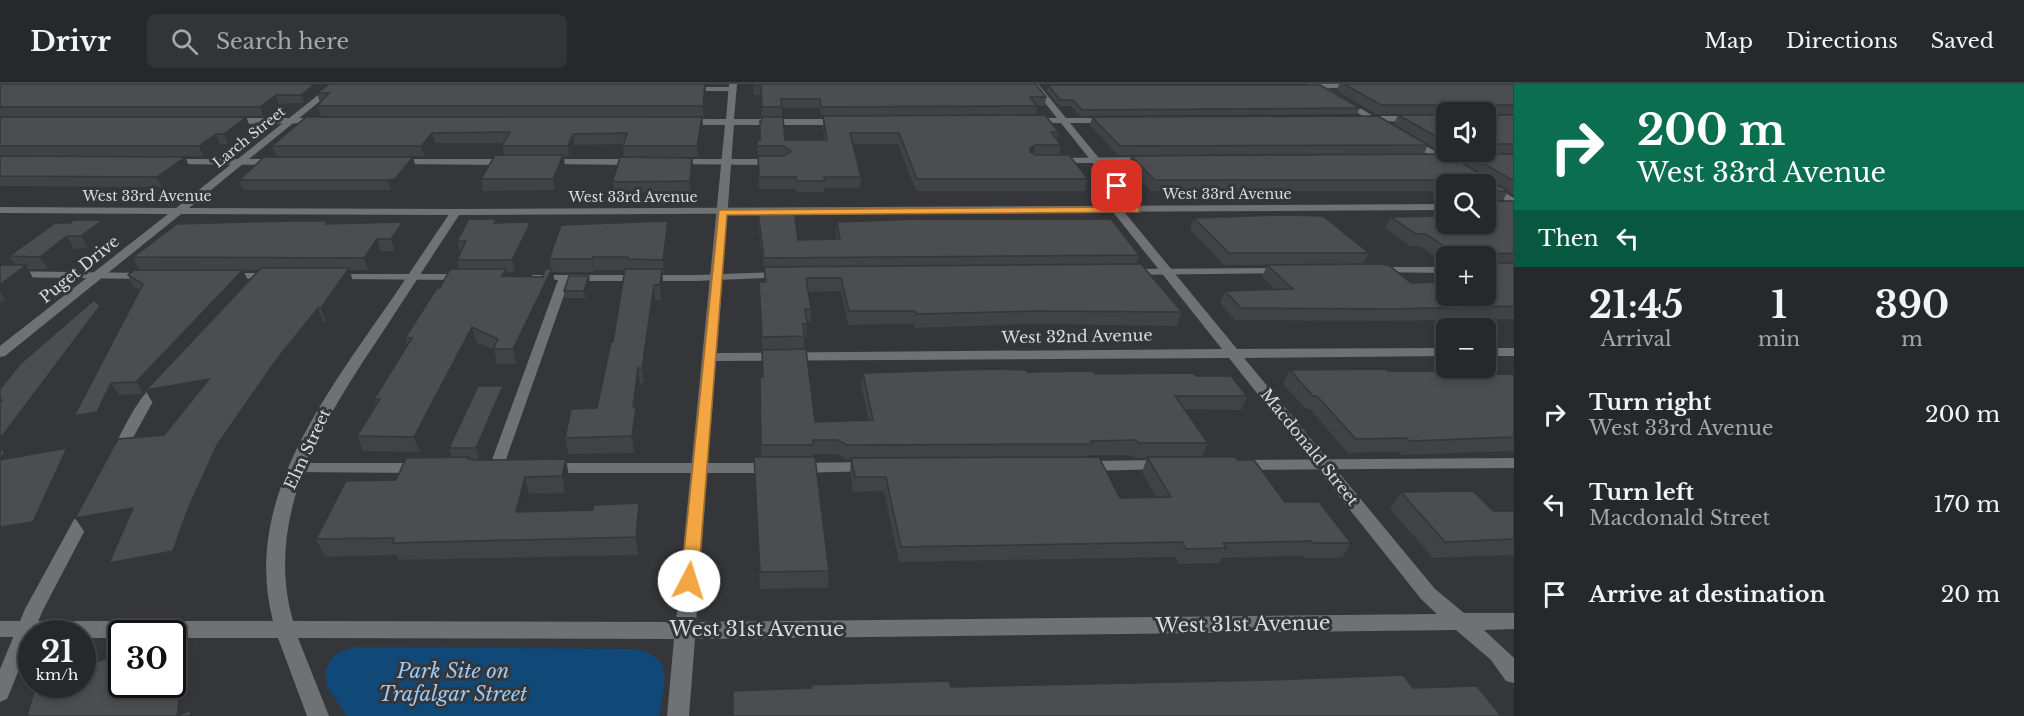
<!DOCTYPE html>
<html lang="en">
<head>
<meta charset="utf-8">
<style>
	body { margin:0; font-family:"Libre Baskerville",serif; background:#333437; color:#f1f3f6; height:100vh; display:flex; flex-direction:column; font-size:22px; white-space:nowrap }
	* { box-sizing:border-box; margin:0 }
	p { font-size:20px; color:#a4a6a9 }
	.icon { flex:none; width:33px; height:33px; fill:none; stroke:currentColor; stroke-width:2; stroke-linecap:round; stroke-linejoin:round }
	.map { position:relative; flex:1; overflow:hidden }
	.side { display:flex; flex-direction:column; background:#27282b; width:510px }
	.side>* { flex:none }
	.top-card { background:#0b6e4f; color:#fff; overflow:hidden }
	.buttons { position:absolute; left:1436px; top:18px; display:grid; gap:12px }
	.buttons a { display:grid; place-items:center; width:60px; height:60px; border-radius:9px; background:#27282b; box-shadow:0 3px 9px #0003,0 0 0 2px #434447; font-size:30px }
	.speed { position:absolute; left:18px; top:536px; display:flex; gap:12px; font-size:30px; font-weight:700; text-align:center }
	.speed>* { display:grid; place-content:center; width:78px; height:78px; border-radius:50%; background:#27282b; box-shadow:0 3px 9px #0003,0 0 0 2px #434447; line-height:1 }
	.speed small { font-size:15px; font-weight:400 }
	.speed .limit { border:3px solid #111; border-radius:9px; background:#fff; color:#111 }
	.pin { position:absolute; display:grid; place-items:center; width:51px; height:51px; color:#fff; margin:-26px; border-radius:12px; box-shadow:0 3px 9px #0006 }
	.me { position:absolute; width:66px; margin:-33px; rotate:5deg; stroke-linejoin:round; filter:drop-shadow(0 0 4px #0008) }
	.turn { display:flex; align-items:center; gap:21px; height:126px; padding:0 24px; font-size:27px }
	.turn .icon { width:78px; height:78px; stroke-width:2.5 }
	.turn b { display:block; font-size:42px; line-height:51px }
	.then { display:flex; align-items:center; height:57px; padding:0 24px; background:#0003; gap:12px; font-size:22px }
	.eta { display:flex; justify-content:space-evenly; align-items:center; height:102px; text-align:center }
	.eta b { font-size:36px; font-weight:800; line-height:42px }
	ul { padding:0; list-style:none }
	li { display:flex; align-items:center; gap:18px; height:90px; padding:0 24px }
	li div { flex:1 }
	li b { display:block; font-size:22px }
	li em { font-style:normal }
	header { display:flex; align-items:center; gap:36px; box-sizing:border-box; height:84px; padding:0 30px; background:#27282b; border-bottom:2px solid #434447 }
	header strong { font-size:28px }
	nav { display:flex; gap:33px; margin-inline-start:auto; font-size:21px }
	.search { width:420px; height:54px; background:#333437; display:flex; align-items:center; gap:15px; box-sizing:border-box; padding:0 21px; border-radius:9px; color:#a4a6a9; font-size:22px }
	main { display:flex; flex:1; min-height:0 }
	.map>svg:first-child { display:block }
</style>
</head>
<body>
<header>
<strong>Drivr</strong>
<div class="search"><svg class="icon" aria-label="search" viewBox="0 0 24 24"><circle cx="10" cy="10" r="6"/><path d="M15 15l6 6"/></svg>Search here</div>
<nav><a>Map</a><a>Directions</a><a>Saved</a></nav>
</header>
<main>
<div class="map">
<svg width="1514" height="632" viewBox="0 0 1514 632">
	<rect width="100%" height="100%" fill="#343639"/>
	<!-- green -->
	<path fill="#104877" d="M353 563 635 565C676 573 664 600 659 632H347L327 603 325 587 334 571Z"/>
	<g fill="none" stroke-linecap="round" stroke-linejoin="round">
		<!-- service -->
		<path fill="#6f7275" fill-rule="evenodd" d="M1309 0H1355L1359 2 1355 4H1309L1305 2Z
			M687 3H733L737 5 733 7H684V3Z
			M1438 72H1514V78L1435 77 1434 75Z
			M1057 74 1146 73 1150 76 1146 79H1054L1053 77Z
			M170 75H277L281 78 277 81 167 80 166 78Z
			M398 75H508L512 78 508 81 395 80V76Z
			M548 75H637L641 78 637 81 545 80V76Z
			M674 75H775L779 78 775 81 671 80V76Z
			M1376 183H1446V189L1372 188 1371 186Z
			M1282 184 1287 187 1286 189 1130 191 1125 188 1130 185Z
			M0 187 145 189 150 192 145 195 0 193Z
			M781 188 786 191 785 193 696 197H569L503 384 501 388H491L489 384 558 196 532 195V191H696Z
			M227 189H271L276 192 271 195 223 194V190Z
			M335 190H463L468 193 463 196 331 195V191Z
			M161 298 168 302 151 321 123 372H113L111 369C121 351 141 303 161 298Z
			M1514 374V384L1240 386 1235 385 1233 381 1235 377 1240 376Z
			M1161 376 1166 377 1168 381 1166 385 1087 387 1082 386 1080 382 1082 378 1087 377Z
			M867 378 872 379 874 383 872 387 799 389 794 388 792 384 794 380 799 379Z
			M295 379H420L425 380 427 384 425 388 420 389 290 388 288 384 290 380Z
			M550 379H771L776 380 778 384 776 388 771 389H550L545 388 543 384 545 380Z
			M88 419 94 421 96 425 43 526 33 549H32V554L7 615 0 618V585L25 525 82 421Z"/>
		<!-- minor -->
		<path fill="#6f7275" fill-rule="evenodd" d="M729 0H737L734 35H843L847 38 843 41H734L717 269 1222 265 1113 128V124H1121L1237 265 1446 264V272L1244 274 1435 505 1464 529H1514V545L1484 546 1514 574V599L1506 597 1491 576 1456 546 695 555 689 632H667L674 555 298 554 329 632H307L278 554H172V549H122V554H82V549H32V553H0V537H273C244 426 313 329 373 242 400 204 426 164 452 126L456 125 461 128C436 166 411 205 386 243 328 330 262 427 293 537L676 538 725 41H684L680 38 684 35H726ZM1229 274 1421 515 1437 530 696 538 716 277Z
			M1030 0H1038L1066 34H1113V38L1110 39H1070L1140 124V128H1132L1061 39H1029V35L1032 34H1057Z
			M1362 32H1446V38L1359 37V33Z
			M321 34 324 35V39L228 40 224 37 228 34Z
			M1485 264H1514V272H1485Z"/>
		<!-- tertiary -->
		<path fill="#6f7275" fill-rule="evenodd" d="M332 0H341L189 124 456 125 1446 120V126L456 131 181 130 5 272 0 273V262L168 130 0 129V123L176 124Z
			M1311 0H1321L1391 43 1384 45Z
			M1405 53H1411L1514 114V121L1485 105V100H1478L1405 57Z"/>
	</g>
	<!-- wall -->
	<path fill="#404245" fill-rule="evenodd" d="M0 0H329H315L317 9 304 19 279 20 263 32H0Z
		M329 0H707L705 1 706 9 704 33 321 32 317 22 320 19 317 9Z
		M753 0H1036L1046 13 1045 22H1037L1036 31 1059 48 1057 55 1061 61 1059 71 1088 95 1085 107H916L898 60H853L861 93 860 104H824V108H796V105H759L757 56H760L762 33 761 11H754ZM782 24H820L821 32H823V43L825 56H785L782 33Z
		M1339 0H1514V30L1489 31H1514V111L1508 108 1502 117H1514V235L1385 237 1235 236 1220 219 1225 207 1276 206 1262 193 1267 181H1224L1190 146 1194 134 1369 169 1363 180 1411 199 1485 212V172H1446V181L1420 162H1410L1385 144 1391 133 1485 140V100H1446V118L1429 107H1151L1128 82 1131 72 1462 79 1467 70H1476H1444L1394 40 1398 31H1446V68H1485V28H1446V30H1376L1337 7Z
		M1048 1 1360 24 1357 30 1081 32 1071 22H1059L1047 7Z
		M0 33H246L250 43 228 60H220L203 72H0Z
		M306 33H702L703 43 698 73H624L623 62 624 60 574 61 569 72H564L565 83 555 106 483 107 481 95 504 71 502 62 504 59H435L424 72H276L272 62Z
		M1092 33 1428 61 1424 70 1118 71 1090 41Z
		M0 72 185 73 189 82 162 103 0 102Z
		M692 74 693 83 690 107 616 108 614 106 613 96Z
		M416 83 398 105 391 106H243L239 96Z
		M758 128 798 156 837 155 836 149 837 138 1139 171 1136 181 1182 228 1177 242 1032 240 915 244 914 240 848 241 841 207 808 208 811 225 810 238H807L806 253H804V265L815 338 869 336 861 302 863 289 1027 288 1196 292 1247 312 1241 326 1185 325 1208 359 1202 373 1238 376 1285 418 1351 459 1342 474H1304L1302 472 1221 474 1219 479 1179 480 1175 473 899 478 884 407 853 408 850 389 851 375H846L837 370H813L829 487 828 504 760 505 754 373H761L760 293H763L762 266 759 198H765L764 186 758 139ZM1088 371H1130L1134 374H1147L1142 388 1156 413 1120 414 1088 373Z
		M496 135 497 139 531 138 533 150 515 188H507L508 192 543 193 551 185 549 175 669 149 664 189H662L663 199 661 216H655L644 299H640L636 326 638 339 634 369 568 370 565 354 597 324 613 258 625 186H594V188H553L555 199 516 280H497L494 266 476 258 420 368 363 367 357 352 376 321 374 315 408 261 405 254 440 204 459 185 457 176 460 169 457 157Z
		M55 139 110 147 88 164 74 165 48 185H28L34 196 6 217H2L0 219V181H15L9 172Z
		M329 140 406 150 395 167H381L368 186H349L353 198 326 238H323L283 289 225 376 197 440 183 483 120 495 109 479 125 443 86 450 194 314 154 321 146 307 143 310 119 311 104 341 82 344 74 332 140 206 133 202 128 191 139 186 133 173ZM158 186H259L248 197 243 186Z
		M590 199 586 214H565L564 207Z
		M1290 286 1388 287 1439 291 1514 290V367L1401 371 1398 368 1348 369 1310 325H1306L1283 300Z
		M506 315 480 376 569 392 565 409 529 410 525 428 641 437 638 471 399 476 397 471 325 473 316 455 452 374 449 364Z
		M1401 408 1493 427H1514V471L1433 474 1390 425Z"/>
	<!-- shaded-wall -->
	<path fill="#343638" d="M315 0 317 9 304 19 301 11Z
		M705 0 706 9 704 33 703 22Z
		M276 11 279 20 263 32 260 23Z
		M246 33 250 43 228 60 224 50Z
		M702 33 703 43 698 73 697 62Z
		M432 49 435 59 424 72 421 62Z
		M216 50 220 60 203 72 199 62Z
		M573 50 574 61 569 72 568 62Z
		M1035 61 1033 72 1028 75 1030 64Z
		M563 71 565 83 555 106 553 95Z
		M185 73 189 82 162 103 157 93Z
		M413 73 416 83 398 105 391 106 388 96Z
		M692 74 693 83 690 107V97Z
		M103 136 110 147 88 164 81 152Z
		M668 137 669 149 664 189 663 176Z
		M403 138 406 150 395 167 391 155Z
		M531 138 533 150 515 188 512 176Z
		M67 152 74 165 48 185 40 173Z
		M377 155 381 167 368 186 364 174Z
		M593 173 594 186V188L592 175Z
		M26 181 34 196 6 217 0 207V201Z
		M349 184 353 198 326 238 321 224Z
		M506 185 509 199 502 192Z
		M552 185 555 199 516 280 513 265Z
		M662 185 663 199 661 216 660 201Z
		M243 186 248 197 216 310 154 321 146 307 143 310 136 298Z
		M589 192 590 199 586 214 584 207Z
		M654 201 655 216 644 299 642 284Z
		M100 222 109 238 12 374 0 383V355Z
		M318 224 323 238 283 289 225 376 197 440 183 483 120 495 109 479 188 425 217 361 277 275Z
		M472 243 476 258 420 368 414 353Z
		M638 284 640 299 636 326 638 339 634 369 632 352 633 323Z
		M111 299 119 311 104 341 82 344 74 332Z
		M503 302 506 315 480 377 476 364Z
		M67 364 79 382 47 456 0 464V443Z
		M566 375 569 392 565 409 562 392Z
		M525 393 529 410 520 446 516 428Z
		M639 419 641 437 638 471 636 453Z
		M133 424 143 439 86 450 75 434Z
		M187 551 203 575 197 632H177Z"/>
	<!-- building -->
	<path fill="#4b4d50" stroke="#343638" stroke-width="1.5" d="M0 0H315L301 11H276L260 23H0Z
		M329 0H705L703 22H317L329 9H317Z
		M754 0H1036L1046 13H1030L1037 22 821 23 820 15H781L782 23H762L761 2H754Z
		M1344 0H1514V21H1490L1488 24 1489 31H1514V60H1485V28H1453L1452 21H1381Z
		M1048 1H1320L1360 24 1082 26 1073 16H1060Z
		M1045 31 1059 48H1051L1061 61H1035L1030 64V68L1035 71H1069L1088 95H917L899 49H850L861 93H824L825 97H797L796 93H759L758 72H784L791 67 784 62H757V56H760V37H762V33H783L785 56H827L823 32Z
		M1398 31H1446V58Z
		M1378 32 1428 61 1120 62 1092 33Z
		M0 33H246L224 50H216L199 62H0Z
		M306 33H702L697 62H623L627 49 573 50 568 62H502L510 48 432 49 421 62H272Z
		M1446 70 1483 91 1489 92 1490 96 1508 107 1490 108V117H1514V169L1490 170V177L1492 179H1514V222L1392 225 1241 224 1225 207 1293 205 1267 181 1381 180 1390 182 1411 199 1446 198V212H1485V198H1493L1485 192V172H1458L1426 150H1416L1391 133 1446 132V140H1485V131H1491L1485 128V100H1446V103L1435 96H1155L1131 72Z
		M1467 70H1514V97Z
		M495 71H563L553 95H481Z
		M0 72 185 73 157 93 0 92Z
		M264 73H413L395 95 388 96H239Z
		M620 73 692 74 690 97 615 98 613 96Z
		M794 127 798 156 840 155 837 138 920 135H1111L1139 171 764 174 758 128Z
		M1283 131 1323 132 1369 169H1229L1194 134Z
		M469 135H496L494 139 531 138 512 176H457L466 157H457Z
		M74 136H103L81 152H67L40 173 9 172 55 139H70Z
		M288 137H328L325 140 403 138 391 155H377L364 174 133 173 177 140Z
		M668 137 663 176 627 175 628 173H593L592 175H549L561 141Z
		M1141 180 1182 228 1035 227 917 230 915 227H849L841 194H806L811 225H805L807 240H803L804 252 762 253 759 198H766L764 183Z
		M0 181H26L0 201Z
		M261 184H349L321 224H318L277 275 217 361 188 425 173 467 109 479 133 424 75 434 118 355 164 351 209 295 146 306Z
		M450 185H506L502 192 543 193 545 185H552L513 265H493L498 255 472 243 414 353 357 352 380 315H374L412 254H405L437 204H440Z
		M625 185H662L660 201H654L642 284H638L633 323H636L632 352 565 354 571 325 597 324 611 258H613Z
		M134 186H243L136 298 111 299 97 328 74 332 143 200 128 191Z
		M569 192H589L584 207H564Z
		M94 216 100 222 0 355V319L2 316H0V305L20 280Z
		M806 265 815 338 873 336 863 289 992 285 1026 286 1027 288 1093 287 1095 290 1193 289 1196 292H1231L1247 312H1175L1208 359H1139L1135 356 1091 357 1092 360 847 361 838 356H813V361H761L760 293H763L762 266Z
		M1385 285 1388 287H1435L1439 291 1514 290V353L1410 357 1406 354 1356 355 1317 312H1313L1290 286Z
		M478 302H503L476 364H449Z
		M67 364 33 438 0 443V367L6 366 0 376Z
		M469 373 468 375 478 376 566 375 562 392 525 393 516 428 593 426 594 421 639 419 636 453 392 459 394 454 316 455 346 397 396 396 406 374Z
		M754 373H815L829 487 760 488Z
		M1099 373 1120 414 1171 413 1147 373H1235L1238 376H1254L1285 418H1319L1351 459H1313L1311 457 1223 459 1226 464 1186 465 1182 458 901 463 886 393H855L851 374Z
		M1473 407 1493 427H1514V455L1445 458 1401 408Z
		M187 551 177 632 190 626 191 632H27L36 600H82V582L122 570V600H172V555Z
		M1403 591 1413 604 1477 602 1501 632H733V607L812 604 811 601 949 597 951 603 1269 596Z"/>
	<!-- route -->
	<path fill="#f2a541" stroke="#9d6b2a" stroke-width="1.5" d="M1113 100H1120L1139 123V128L727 131 698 497 695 502 689 504 683 502 681 497 719 126 1129 123 1112 102Z"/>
	<g text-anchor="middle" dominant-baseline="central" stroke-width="6" stroke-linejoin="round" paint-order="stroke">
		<!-- far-street labels -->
		<g font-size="14" fill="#d9dbdd" stroke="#343639">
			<text transform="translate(249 53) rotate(-39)">Larch Street</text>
			<text x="1227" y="110">West 33rd Avenue</text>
			<text x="147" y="112">West 33rd Avenue</text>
			<text x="633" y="113">West 33rd Avenue</text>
		</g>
		<!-- street labels -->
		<g font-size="16" fill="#d9dbdd" stroke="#343639">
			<text transform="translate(79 185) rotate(-39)">Puget Drive</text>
			<text transform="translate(1077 252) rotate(-1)">West 32nd Avenue</text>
			<text transform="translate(1310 363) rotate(51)">Macdonald Street</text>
			<text transform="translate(307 365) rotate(-65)">Elm Street</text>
		</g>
		<!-- near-street labels -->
		<g font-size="20" fill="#d9dbdd" stroke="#343639">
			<text transform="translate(1243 540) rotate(-1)">West 31st Avenue</text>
			<text x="757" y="545">West 31st Avenue</text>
		</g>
		<!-- near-park labels -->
		<g font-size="20" font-style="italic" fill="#9bc9f6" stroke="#343639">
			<text x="453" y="587">Park Site on<tspan x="453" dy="23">Trafalgar Street</tspan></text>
		</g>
	</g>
</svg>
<div class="buttons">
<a><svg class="icon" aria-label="sound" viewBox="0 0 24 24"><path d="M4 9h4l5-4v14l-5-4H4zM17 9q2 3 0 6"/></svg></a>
<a><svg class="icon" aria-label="search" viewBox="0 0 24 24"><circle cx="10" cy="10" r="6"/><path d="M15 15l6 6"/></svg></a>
<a>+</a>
<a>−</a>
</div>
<div class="speed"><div>21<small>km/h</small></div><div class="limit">30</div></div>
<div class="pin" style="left:1117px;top:102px;background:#d93025"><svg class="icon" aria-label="arrive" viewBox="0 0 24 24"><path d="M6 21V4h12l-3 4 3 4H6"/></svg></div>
<svg class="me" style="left:689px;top:497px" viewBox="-20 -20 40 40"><circle r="19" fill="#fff"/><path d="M0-13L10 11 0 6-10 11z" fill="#f2a541"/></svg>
</div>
<section class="side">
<div class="top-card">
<div class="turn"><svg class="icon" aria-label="right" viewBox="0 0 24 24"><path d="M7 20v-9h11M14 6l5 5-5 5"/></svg><div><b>200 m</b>West 33rd Avenue</div></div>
<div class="then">Then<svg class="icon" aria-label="left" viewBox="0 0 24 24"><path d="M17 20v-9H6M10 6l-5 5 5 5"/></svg></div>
</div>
<div class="eta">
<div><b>21:45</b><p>Arrival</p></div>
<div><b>1</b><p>min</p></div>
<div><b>390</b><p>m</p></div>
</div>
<ul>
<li><svg class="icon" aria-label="right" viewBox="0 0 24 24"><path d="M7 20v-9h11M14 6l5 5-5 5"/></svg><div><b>Turn right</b><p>West 33rd Avenue</p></div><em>200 m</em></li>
<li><svg class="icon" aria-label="left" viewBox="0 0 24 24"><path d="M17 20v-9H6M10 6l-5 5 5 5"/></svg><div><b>Turn left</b><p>Macdonald Street</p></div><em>170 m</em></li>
<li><svg class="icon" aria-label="arrive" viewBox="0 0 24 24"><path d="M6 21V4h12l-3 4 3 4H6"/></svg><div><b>Arrive at destination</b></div><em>20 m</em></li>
</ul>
</section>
</main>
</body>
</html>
